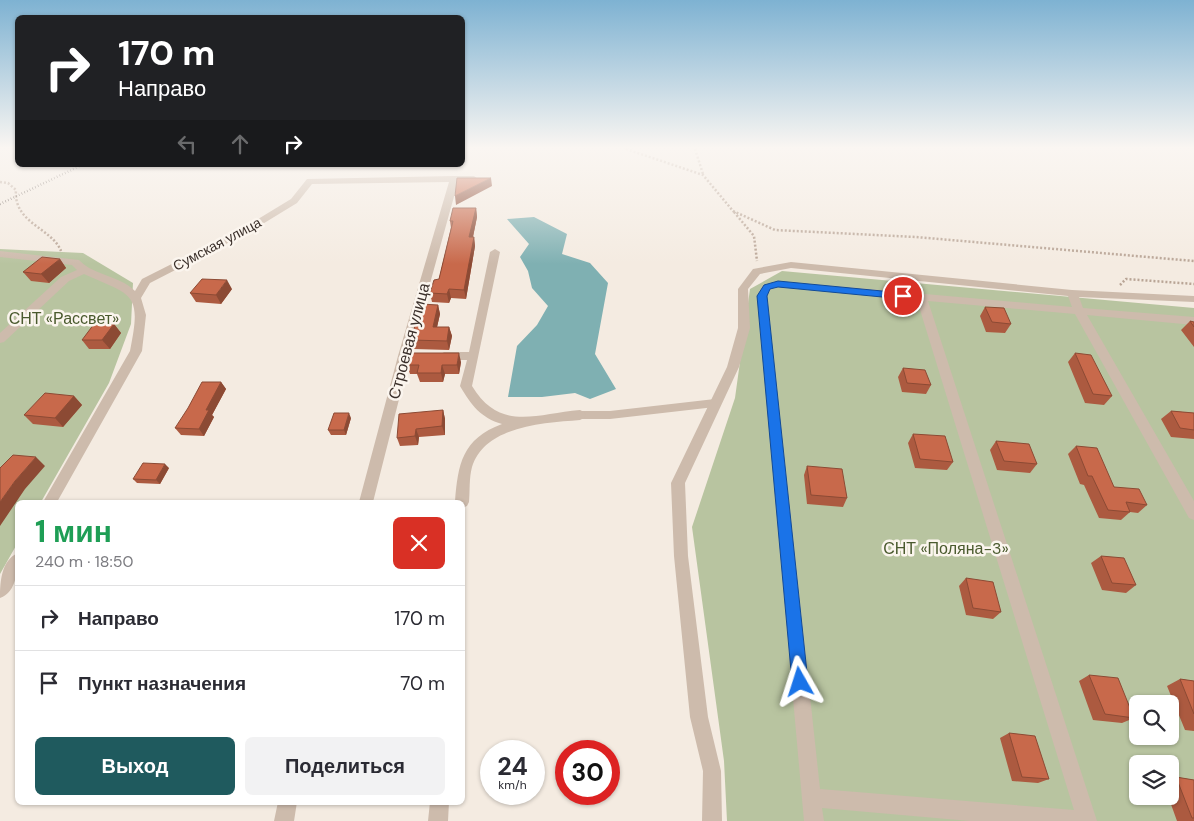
<!DOCTYPE html>
<html lang="ru">
<head>
<meta charset="utf-8">
<style>
	body { margin:0; font-family:"DM Sans",sans-serif; background:#f2f2f3; color:#2b2b33; height:100vh; display:flex; flex-direction:column; font-size:19px; white-space:nowrap }
	* { box-sizing:border-box; margin:0 }
	p { font-size:16px; color:#7c7c81 }
	.icon { flex:none; width:28px; height:28px; fill:none; stroke:currentColor; stroke-width:2; stroke-linecap:round; stroke-linejoin:round }
	.map { position:relative; flex:1; overflow:hidden }
	.side { position:absolute; left:15px; top:500px; width:450px; height:305px; display:flex; flex-direction:column; background:#fff; border-radius:8px; box-shadow:0 1px 4px #0004 }
	.side>* { flex:none }
	.guide { position:absolute; left:15px; top:15px; width:450px; height:152px; border-radius:8px; box-shadow:0 1px 4px #0004; background:#202124; color:#fff; overflow:hidden }
	.controls { position:absolute; left:1129px; top:695px; display:grid; gap:10px }
	.controls a { display:grid; place-items:center; width:50px; height:50px; border-radius:8px; background:#fff; box-shadow:0 1px 4px #0004; font-size:25px }
	.speed { position:absolute; left:480px; top:740px; display:flex; gap:10px; font-size:25px; font-weight:700; text-align:center }
	.speed>* { display:grid; place-content:center; width:65px; height:65px; border-radius:50%; background:#fff; box-shadow:0 1px 4px #0004; line-height:1 }
	.speed small { font-size:12px; font-weight:400 }
	.speed .limit { border:8px solid #d22; background:#fff; color:#111 }
	.pin { position:absolute; display:grid; place-items:center; width:42px; height:42px; color:#fff; margin:-21px; border:2px solid #fff; border-radius:50%; box-shadow:0 1px 5px #0007 }
	.me { position:absolute; width:55px; margin:-28px; rotate:354deg; stroke-linejoin:round; filter:drop-shadow(0 0 4px #0008) }
	.turn { display:flex; align-items:center; gap:18px; height:105px; padding:0 20px; font-size:22px }
	.turn .icon { width:65px; height:65px; stroke-width:2.5 }
	.turn b { display:block; font-size:35px; line-height:42px }
	.lanes { display:flex; align-items:center; height:48px; padding:0 20px; background:#0003; justify-content:center; gap:25px; direction:ltr }
	.lanes .off { opacity:.35 }
	.round { display:grid; place-items:center; flex:none; width:52px; height:52px; border-radius:8px; background:#f2f2f3 }
	.headline { display:flex; align-items:center; justify-content:space-between; height:85px; padding:0 20px }
	h1 { font-size:30px; font-weight:800; line-height:38px; color:#1e9e55 }
	.cta { display:flex; gap:10px; margin-top:auto; padding:10px 20px }
	.cta a { flex:1; height:58px; border-radius:8px; background:#1f5a5e; color:#fff; font-size:20px; font-weight:800; line-height:58px; text-align:center }
	.cta a+a { background:#f2f2f3; color:#2b2b33 }
	ul { padding:0; list-style:none }
	li { display:flex; align-items:center; gap:15px; height:65px; padding:0 20px; border-top:1px solid #e1e1e2 }
	li div { flex:1 }
	li b { display:block; font-size:19px }
	li em { font-style:normal }
	.map>svg:first-child { display:block }
</style>
</head>
<body>
<div class="map">
<svg width="1194" height="821" viewBox="0 0 1194 821">
	<rect width="100%" height="100%" fill="#f4ebe1"/>
	<!-- green -->
	<path fill="#b8c4a0" fill-rule="evenodd" d="M0 249 83 253 133 283 131 324 109 383 41 502H18L17 544 0 574Z
		M782 271 1194 308V821H727L724 761 692 527 735 398 750 289ZM1138 704H1170V736H1138ZM1138 764H1170V796H1138Z"/>
	<!-- water -->
	<path fill="#7fb0b2" d="M534 217 567 234 562 254 590 263 608 283 595 354 616 389 590 399 575 393 542 397H508L517 346 537 325 548 306 532 288 528 271 520 257 529 244 507 219Z"/>
	<g fill="none" stroke-linecap="round" stroke-linejoin="round">
		<!-- path -->
		<path stroke="#b9a596" stroke-width="2.5" stroke-dasharray="2 2" stroke-linecap="butt" d="M626 149 703 175 733 211 775 230 916 237 1194 261
			M695 149 703 174
			M0 182 8 183 16 190C13 223 52 228 61 251
			M734 212 754 236 757 261
			M1120 285 1126 279 1194 284"/>
		<!-- lane -->
		<path fill="#cdbbac" fill-rule="evenodd" d="M715 399 720 403 715 407 610 419H580L576 418 575 415 576 412 580 411H610Z"/>
		<!-- street -->
		<path fill="#cdbbac" fill-rule="evenodd" d="M454 176H474L478 179 474 182H458L410 356 373 502H359L398 356 449 182 312 184 297 203 251 231 150 283 141 298 146 315 142 351 57 502H43L130 351C142 292 133 296 84 274L69 281 4 342 0 343V333L61 277 77 270 72 265 0 257V251L79 260C94 276 119 275 135 291L142 279 245 227 291 199 307 179Z
			M495 249 500 252 472 386C500 432 535 414 580 410L584 412 586 415 584 418 580 420C545 423 485 425 472 467 469 478 470 491 469 502L467 506 462 508V502H455C458 464 462 439 502 424 481 418 471 405 460 386L467 360H444L438 356 444 352H469L490 252Z
			M791 262 1072 290 1194 296V302L1079 297 1083 308 1194 317V325L1087 315 1194 501V520L1189 518 1075 314 928 301 1097 821H970L822 808 824 821H804L757 296 763 285 778 281 1072 307 1068 296 791 268 760 274 748 289 750 328 739 367 685 483 688 556 708 717 721 771 722 821H702L703 771 690 717 674 556 671 483 727 367 738 328V289L753 269ZM778 287 917 300 1074 810 820 789 767 296 771 289Z
			M18 553C18 569 17 592 0 598 0 583 1 560 18 553Z
			M278 802H297L294 821H274Z
			M430 802H449L448 821H428Z"/>
		<!-- rail -->
		<path stroke="#3b302b" stroke-width="2.5" stroke-dasharray="0.5 2.5" stroke-linecap="butt" d="M0 204 82 165"/>
	</g>
	<!-- wall -->
	<path fill="#ac5a40" d="M476 208 477 217 473 237H474L475 246 466 299 451 298 449 303 432 302 430 293 439 279 451 228 450 221Z
		M60 259 66 268 49 283 31 281 23 272Z
		M232 289 221 304 196 302 190 293Z
		M438 305 440 314 437 327H449L452 336 449 350 414 349 411 340Z
		M985 307 1011 324 1005 333 986 332 980 316Z
		M1190 321 1194 322V347L1181 330Z
		M114 324 121 333 110 349H89L82 340Z
		M1075 353 1112 396 1104 405 1085 403 1068 362Z
		M461 362 459 374H445L443 382H420L417 374H410L407 365Z
		M903 368 931 385 926 394 902 392 898 377Z
		M221 382 226 389 212 415 214 417 204 436 181 435 175 428Z
		M74 396 82 405 63 427 33 424 24 415Z
		M443 410 445 419V435L419 437 418 445 400 446 397 438Z
		M1171 411 1194 413V439L1171 437 1161 419Z
		M351 418 346 435H331L328 430Z
		M913 434 953 462 947 470 915 468 908 443Z
		M996 441 1037 464 1030 473 997 470 990 450Z
		M1076 446 1114 487 1147 505 1138 513 1130 512 1121 520 1099 518 1084 485 1080 484 1068 454Z
		M807 466 847 498 843 507 807 504 804 475Z
		M169 468 160 484 137 483 133 479Z
		M1101 556 1136 585 1126 593 1102 590 1091 563Z
		M966 578 1001 612 993 619 966 615 959 586Z
		M1089 675 1134 718 1122 723 1093 720 1079 681Z
		M1180 679 1194 681V731L1185 730 1167 686Z
		M1009 733 1049 779 1038 783 1012 781 1000 738Z
		M1176 777 1194 780V821H1177L1168 796H1170V779Z"/>
	<!-- shaded-wall -->
	<path fill="#8c4a34" d="M491 178 492 186 456 205 455 196Z
		M476 208 477 217 471 246 469 237Z
		M474 237 475 246 466 299 464 290Z
		M60 259 66 268 49 283 41 274Z
		M227 280 232 289 221 304 216 295Z
		M449 289 451 298 449 303 447 294Z
		M438 305 440 314 435 336 433 327Z
		M114 324 121 333 110 349 102 340Z
		M449 327 452 336 449 350 447 341Z
		M459 353 461 362 459 374 457 365Z
		M442 365 445 374 443 382 441 373Z
		M221 382 226 389 212 415 214 417 204 436 199 429 206 410Z
		M74 396 82 405 63 427 55 418Z
		M443 410 445 419V435L442 426Z
		M349 413 351 418 346 435 344 430Z
		M416 429 419 437 418 445 415 436Z
		M36 457 45 466 25 489 0 526V502L15 481Z
		M165 464 169 468 160 484 156 480Z"/>
	<!-- building -->
	<path fill="#c8694b" stroke="#8c4a34" d="M457 178H491L455 196Z
		M453 208H476L469 237H474L464 290 449 289 447 294 430 293 434 280 439 279 453 221H450Z
		M42 257 60 259 41 274 23 272Z
		M202 279 227 280 216 295 190 293Z
		M421 304 438 305 433 327H449L447 341 411 340Z
		M985 307 1004 308 1011 324 992 322Z
		M1190 321 1194 322V327Z
		M94 324H114L102 340H82Z
		M410 353H459L457 365H442L441 373H417L419 365H407Z
		M1075 353 1091 355 1112 396 1093 394Z
		M903 368 925 370 931 385 907 383Z
		M202 382H221L206 410H209L199 429 175 428 188 408Z
		M45 393 74 396 55 418 24 415Z
		M443 410 442 426 416 429 415 436 397 438 399 414Z
		M1171 411 1194 413V430L1180 428Z
		M334 413H349L344 430H328Z
		M913 434 945 436 953 462 920 459Z
		M996 441 1029 444 1037 464 1004 461Z
		M1076 446 1097 448 1114 487 1139 489 1147 505 1126 502 1130 512 1108 510 1092 476H1088Z
		M13 455 36 457 15 481 0 502V468Z
		M143 463 165 464 156 480 133 479Z
		M807 466 842 469 847 498 811 495Z
		M1101 556 1124 558 1136 585 1112 583Z
		M966 578 993 582 1001 612 973 608Z
		M1089 675 1118 678 1134 718 1105 714Z
		M1180 679 1194 681V714Z
		M1009 733 1035 736 1049 779 1022 777Z
		M1176 777 1194 780V818H1192Z"/>
	<!-- sky -->
	<linearGradient id="sky" x2="0" y2="1"><stop stop-color="#7eb2d2"/><stop offset="0.56" stop-color="#faf6f2"/><stop offset="1" stop-color="#faf6f2" stop-opacity="0"/></linearGradient>
	<rect width="1194" height="264" fill="url(#sky)"/>
	<!-- route -->
	<path fill="#1a73e8" stroke="#114b97" d="M778 281 903 293 908 296 903 299 778 287 770 289 767 296 808 682 806 688 800 690 795 688 792 682 757 296 764 285Z"/>
	<g text-anchor="middle" dominant-baseline="central" stroke-width="5" stroke-linejoin="round" paint-order="stroke">
		<!-- far-street labels -->
		<g font-size="14" fill="#3b302b" stroke="#fbf5ee">
			<text transform="translate(217 244) rotate(-28)">Сумская улица</text>
		</g>
		<!-- park labels -->
		<g font-size="16" fill="#4a5a2e" stroke="#fbf5ee">
			<text x="64" y="318">СНТ «Рассвет»</text>
			<text x="946" y="548">СНТ «Поляна-3»</text>
		</g>
		<!-- street labels -->
		<g font-size="16" fill="#3b302b" stroke="#fbf5ee">
			<text transform="translate(409 341) rotate(-75)">Строевая улица</text>
		</g>
	</g>
</svg>
<div class="controls">
<a><svg class="icon" aria-label="search" viewBox="0 0 24 24"><circle cx="10" cy="10" r="6"/><path d="M15 15l6 6"/></svg></a>
<a><svg class="icon" aria-label="layers" viewBox="0 0 24 24"><path d="M12 4l9 5-9 5-9-5zM3 14l9 5 9-5"/></svg></a>
</div>
<div class="speed"><div>24<small>km/h</small></div><div class="limit">30</div></div>
<div class="pin" style="left:903px;top:296px;background:#d93025"><svg class="icon" aria-label="arrive" viewBox="0 0 24 24"><path d="M6 21V4h12l-3 4 3 4H6"/></svg></div>
<svg class="me" style="left:800px;top:682px" viewBox="-20 -20 40 40"><path d="M0-17L14 15 0 8-14 15z" fill="#1a73e8" stroke="#fff" stroke-width="4"/></svg>
<div class="guide">
<div class="turn"><svg class="icon" aria-label="right" viewBox="0 0 24 24"><path d="M7 20v-9h11M14 6l5 5-5 5"/></svg><div><b>170 m</b>Направо</div></div>
<div class="lanes"><svg class="icon off" aria-label="left" viewBox="0 0 24 24"><path d="M17 20v-9H6M10 6l-5 5 5 5"/></svg><svg class="icon off" aria-label="ahead" viewBox="0 0 24 24"><path d="M12 20V5M6 11l6-6 6 6"/></svg><svg class="icon" aria-label="right" viewBox="0 0 24 24"><path d="M7 20v-9h11M14 6l5 5-5 5"/></svg></div>
</div>
<section class="side">
<div class="headline"><div><h1>1 мин</h1><p>240 m · 18:50</p></div><a class="round" style="background:#d93025;color:#fff"><svg class="icon" aria-label="close" viewBox="0 0 24 24"><path d="M6 6l12 12M18 6L6 18"/></svg></a></div>
<ul>
<li><svg class="icon" aria-label="right" viewBox="0 0 24 24"><path d="M7 20v-9h11M14 6l5 5-5 5"/></svg><div><b>Направо</b></div><em>170 m</em></li>
<li><svg class="icon" aria-label="arrive" viewBox="0 0 24 24"><path d="M6 21V4h12l-3 4 3 4H6"/></svg><div><b>Пункт назначения</b></div><em>70 m</em></li>
</ul>
<div class="cta"><a>Выход</a><a>Поделиться</a></div>
</section>
</div>
</body>
</html>
